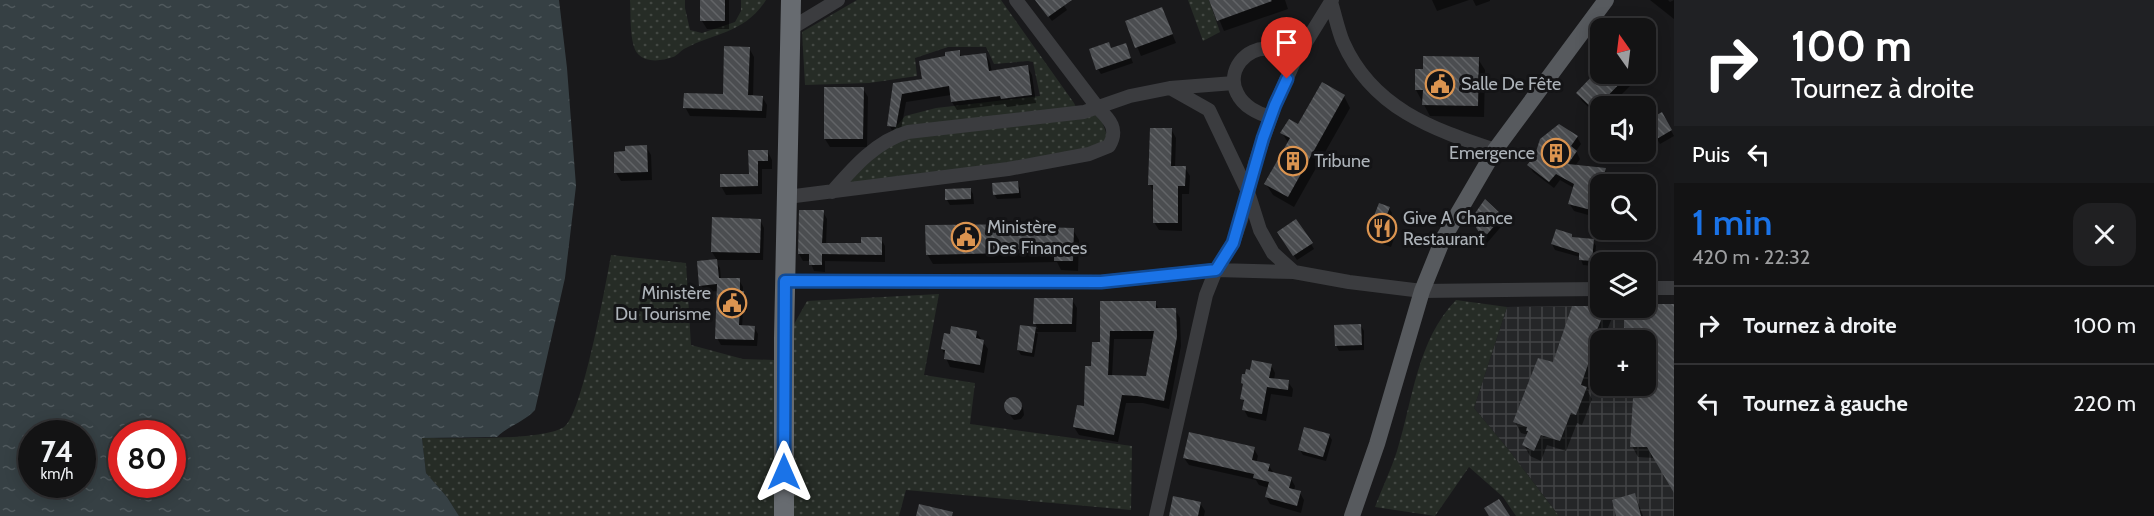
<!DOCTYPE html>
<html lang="fr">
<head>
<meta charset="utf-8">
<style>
	body { margin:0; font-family:Cabin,sans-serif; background:#202022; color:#f1f3f6; height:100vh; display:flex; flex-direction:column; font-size:22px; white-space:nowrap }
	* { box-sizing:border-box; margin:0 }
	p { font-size:20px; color:#9d9ea0 }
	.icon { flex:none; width:33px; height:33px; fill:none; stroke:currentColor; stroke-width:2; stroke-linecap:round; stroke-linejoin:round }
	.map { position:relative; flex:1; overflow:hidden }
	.sheet { display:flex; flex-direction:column; background:#131314; width:480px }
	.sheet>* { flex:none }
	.hud { background:#202124; color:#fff; overflow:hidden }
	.needle { width:39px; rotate:346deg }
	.buttons { position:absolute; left:1590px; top:18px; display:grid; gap:12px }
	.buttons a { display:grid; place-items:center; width:66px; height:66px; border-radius:12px; background:#131314; box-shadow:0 3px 15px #0003,0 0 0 2px #323234; font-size:30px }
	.speed { position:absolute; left:18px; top:420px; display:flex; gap:12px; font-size:30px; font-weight:700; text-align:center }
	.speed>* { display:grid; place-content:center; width:78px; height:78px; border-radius:50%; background:#131314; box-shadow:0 3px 15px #0003,0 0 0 2px #323234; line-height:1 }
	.speed small { font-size:15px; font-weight:400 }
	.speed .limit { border:9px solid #d22; background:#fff; color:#111 }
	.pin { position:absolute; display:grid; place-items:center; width:51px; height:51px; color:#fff; margin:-62px -26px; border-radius:50% 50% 50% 0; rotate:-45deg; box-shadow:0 0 6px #0007 }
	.pin .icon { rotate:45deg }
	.me { position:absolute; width:66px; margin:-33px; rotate:0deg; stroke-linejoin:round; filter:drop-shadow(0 0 4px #0008) }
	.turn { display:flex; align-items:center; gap:21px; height:126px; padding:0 18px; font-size:27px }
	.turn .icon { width:78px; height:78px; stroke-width:2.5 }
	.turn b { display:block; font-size:42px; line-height:51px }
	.then { display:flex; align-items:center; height:57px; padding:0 18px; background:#0003; gap:12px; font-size:22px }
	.round { display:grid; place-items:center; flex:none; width:63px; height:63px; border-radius:18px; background:#202022 }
	.summary { display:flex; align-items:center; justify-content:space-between; height:102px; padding:0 18px }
	h1 { font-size:36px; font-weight:600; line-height:45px; color:#1a73e8 }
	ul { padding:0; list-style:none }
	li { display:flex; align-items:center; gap:18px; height:78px; padding:0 18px; border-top:2px solid #323234 }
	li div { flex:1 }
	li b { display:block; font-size:22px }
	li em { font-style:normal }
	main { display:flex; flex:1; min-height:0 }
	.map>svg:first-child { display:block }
</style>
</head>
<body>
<main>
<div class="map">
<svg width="1674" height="516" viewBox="0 0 1674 516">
	<defs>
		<pattern id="industrial-grid" width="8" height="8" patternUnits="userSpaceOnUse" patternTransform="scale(1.5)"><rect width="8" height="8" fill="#252628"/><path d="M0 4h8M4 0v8" fill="none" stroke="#424345"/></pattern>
		<pattern id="grass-dots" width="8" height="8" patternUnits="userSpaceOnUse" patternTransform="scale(1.5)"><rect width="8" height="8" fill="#262c26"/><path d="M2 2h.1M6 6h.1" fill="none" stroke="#434843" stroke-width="1.8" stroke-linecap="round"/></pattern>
		<pattern id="water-ripples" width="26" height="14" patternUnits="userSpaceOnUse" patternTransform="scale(1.5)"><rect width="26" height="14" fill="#364044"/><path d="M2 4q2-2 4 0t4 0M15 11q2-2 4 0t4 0" fill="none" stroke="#50595d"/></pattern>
		<pattern id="building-back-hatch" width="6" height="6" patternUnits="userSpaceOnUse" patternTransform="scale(1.5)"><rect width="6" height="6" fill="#4b4d50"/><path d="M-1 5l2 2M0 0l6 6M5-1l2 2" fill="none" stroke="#626467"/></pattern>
	</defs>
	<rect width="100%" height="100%" fill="#19191b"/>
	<!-- industrial -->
	<path fill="url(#industrial-grid)" fill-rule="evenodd" d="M1646 304H1674V516H1559L1508 449 1474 408 1507 307 1600 306V308H1646ZM1600 340H1646V386H1600Z"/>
	<!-- grass -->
	<path fill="url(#grass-dots)" d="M630 0H685V8L690 30 702 33 735 22 741 11V0H766C744 34 715 32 684 49 680 51 677 56 673 57 662 61 646 63 638 54 629 44 631 14 630 0Z
		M857 0H1001L1074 103 1079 113 1098 110 1108 138 1090 151 831 191 888 136 905 116 936 108 1040 96 1033 62 1028 61 994 64 986 47H948L915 58 917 76 869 83 805 85 802 32Z
		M1188 0H1209L1220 32 1203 41Z
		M611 255 686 263 691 345 743 359 774 360 807 301 939 294 924 375 975 383 970 424 1132 446 1131 510 906 490 899 516H459L447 497 426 473 422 438C450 438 543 441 564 427 582 416 606 283 611 255Z
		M1456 300 1507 307 1474 408 1508 449 1559 516H1516L1503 497 1469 467 1435 516 1375 507C1382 488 1391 470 1397 451 1413 400 1417 340 1456 300Z"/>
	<!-- water -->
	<path fill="url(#water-ripples)" fill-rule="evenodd" d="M0 0H559L567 68 576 186 565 278 535 410C524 422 508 426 497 437L422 438 426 473 447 497 459 516H0ZM32 434H82V484H32ZM122 434H172V484H122Z"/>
	<!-- shadow -->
	<path fill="#0007" fill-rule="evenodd" d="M702 0H729V29H707L702 21Z
		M1036 0H1060L1067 10 1052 21Z
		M1211 0H1285L1288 9 1224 31Z
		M1432 0H1469L1437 11Z
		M1473 0H1490V1L1476 6Z
		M1650 0H1668L1670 2 1674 0V19Z
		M1162 9 1176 43 1141 56 1127 22Z
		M749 48 754 57 753 97H762L767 105 766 118 690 116 685 107 724 96Z
		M1111 49 1128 50 1133 63 1101 74 1098 69Z
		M959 52 962 57 986 54 990 63 992 72 1027 66 1032 75 1036 103 1007 107 1005 104 957 110 952 102 951 95 906 102 900 135 894 134 889 125 894 84 923 80 947 58Z
		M1478 59 1485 70 1484 117 1430 116 1416 90Z
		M1600 69V74L1641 75 1610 106H1600V118L1582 101 1577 93Z
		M863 89 868 97 867 147H830L825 139Z
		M1344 96 1350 108 1294 207 1273 195 1266 184 1289 144 1282 133 1299 126Z
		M1662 114 1674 136 1660 144 1647 122Z
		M1171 129 1176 138 1175 167 1185 168 1190 176 1189 194H1182V231L1159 230 1154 222V193L1150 185Z
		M1577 137 1581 144 1576 151 1580 159 1575 166 1605 169 1609 177 1607 184H1600L1599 218 1574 211 1569 203 1574 188 1560 180 1554 188 1533 172 1529 165Z
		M646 147 651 155 652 180 621 181 616 173 626 153Z
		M750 152H768L772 160V169H762V194L726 195 721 186 750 176Z
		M1017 183 1020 188 1021 198 997 199 994 194Z
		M970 189 973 194 974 204 950 205 947 200Z
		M1389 208 1392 213 1390 220 1395 222 1398 227 1391 247 1382 244 1379 237 1374 235 1371 229Z
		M823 212 827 219 826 244 862 245 881 239 885 246V262L825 261V272L814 271 810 261H803L799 254Z
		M1502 217 1505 222 1487 243 1472 219Z
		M760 220 764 228 763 260H717L712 252Z
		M1037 225 1039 229 1073 230 1079 240 1078 271 1061 270 1057 262 933 264 927 254Z
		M1571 236 1573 238 1593 241 1596 246 1594 266 1583 265 1580 257 1555 250 1552 244Z
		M1282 237 1311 244 1314 249 1297 260Z
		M716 261 720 268 721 279 739 280 743 287V293L747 299V311H743L742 327H754L758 334 757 346 721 345 717 338 718 291 705 292 701 285Z
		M1072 300 1077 308 1076 332H1036L1038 334 1034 357 1021 355 1018 350 1022 327 1038 329 1035 323Z
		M1101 303H1155L1160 310H1175L1180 318 1181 346 1169 409 1143 403H1126L1118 442 1079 435 1074 427 1085 408 1092 367 1101 344ZM1114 339H1154L1147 378 1112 376Z
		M1674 305V490L1655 458 1638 457 1632 446 1648 399V375H1646V340H1626L1625 308Z
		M1573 307 1606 308 1612 318 1603 340H1600L1597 355 1600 359 1588 392 1592 399 1582 425 1577 423 1566 451 1547 445 1541 461 1530 456 1524 445 1528 435 1521 433 1515 422 1554 364Z
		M1361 326 1364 331V350L1339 351 1336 345Z
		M976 332 988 349 984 373 950 367 942 349Z
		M1271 365 1275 373 1274 380 1288 382 1293 389 1292 397 1271 394 1266 421 1248 417 1244 410 1245 404 1242 399Z
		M1015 399 1023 408 1024 415 1021 419 1014 420 1007 411 1006 406 1010 400Z
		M1329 435 1332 440 1326 461 1303 455 1300 450Z
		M1254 449 1258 456 1256 463 1269 466 1274 474 1291 479 1295 486 1294 491 1300 493 1304 500 1301 513 1270 504 1266 497 1269 488 1259 485 1256 480 1189 465 1184 458Z
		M1635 495 1643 516H1618Z
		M1200 503 1205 511 1204 516H1171Z"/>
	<!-- building -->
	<path fill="url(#building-back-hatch)" fill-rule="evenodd" d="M700 0H725V21H700Z
		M1035 0H1072L1048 17Z
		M1209 0H1271L1272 1 1217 21Z
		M1162 7 1173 34 1135 48 1125 21Z
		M1109 42 1111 48 1126 43 1131 58 1096 70 1089 49Z
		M724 46 750 47 748 95 763 96 762 111 683 108 684 93 723 94Z
		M960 50V56L986 53 989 71 1028 65 1032 95 1001 99 1000 96 951 102 949 86 902 94 896 127 887 126 893 83 922 79 919 61 945 56V52Z
		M1423 56 1479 57 1478 106 1422 105 1423 90H1415V69H1423Z
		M1594 74H1629L1594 110 1576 93Z
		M1322 82 1345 95 1288 197 1264 184 1290 138 1280 133 1289 119 1298 124Z
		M824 87H864L863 139H824Z
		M1662 112 1672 130 1655 140 1646 121Z
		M1559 124 1578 136 1571 146 1577 151 1568 164 1606 168 1595 211 1568 204 1574 184 1556 174 1549 182 1527 165 1535 155 1540 139Z
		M1150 128H1172L1171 166H1186L1185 186H1178V223H1153V185H1148Z
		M647 145 648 172 614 173V152L625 151V146Z
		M748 150H768V161H758V186L720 187V174H749Z
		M1018 181 1019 193 993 195 992 183Z
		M971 188V199L945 200V189Z
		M1485 199 1503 216 1483 239 1471 219Z
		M1379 203 1390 207 1386 217 1396 221 1388 242 1377 238 1379 233 1369 229Z
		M799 210H824L822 243H861V237H882V255L822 254V265H809V254H798Z
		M712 217 761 219 760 253 711 252Z
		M1296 219 1313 243 1293 256 1277 232Z
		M1038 224V227L1074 228 1073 261H1054V252L926 255 925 225Z
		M1556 229 1572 234V237L1594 239 1592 261 1579 260V253L1551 244Z
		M717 259 719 278H740V291H744V305H740L739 325 755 326 754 340 715 339 717 284 699 286 697 261Z
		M1034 298H1073L1072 324H1033Z
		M1100 301H1156V308H1176L1177 337 1164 401 1137 396 1122 395 1114 435 1073 427 1077 405 1084 406 1085 366H1091L1092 342H1100ZM1110 331H1154L1146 376 1108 375Z
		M1646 304H1674V493L1647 447H1630L1633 398 1646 397 1647 364 1646 340H1624V308H1646Z
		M1572 306H1600V308H1606L1591 345 1594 347 1581 385 1587 387 1576 415 1571 413 1560 441 1541 435 1534 451 1522 445 1528 431H1526L1527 427 1513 422 1538 358 1553 362Z
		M1361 324 1362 345 1335 346 1334 325Z
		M1020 325 1036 327 1032 353 1017 350Z
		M951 326 977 331 976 338 984 340 980 365 944 359 945 350 941 349 944 333 950 334Z
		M1252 360 1272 364 1269 378 1289 380 1288 390 1267 387 1262 414 1242 410 1244 400 1240 399 1243 384 1241 383 1242 374H1245L1246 369 1250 370Z
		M1004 406a9 9 0 1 1 18 0a9 9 0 1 1-18 0Z
		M1304 427 1330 434 1323 457 1298 450Z
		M1189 432 1255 447 1252 460 1270 464 1268 471 1292 477 1289 488 1301 491 1297 506 1265 497 1269 482 1253 478 1254 474 1183 458Z
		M1635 493 1641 516H1616L1612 500Z
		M1173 496 1201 502 1198 516H1169Z
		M1499 499 1510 516H1489L1484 508Z
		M919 504 953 512 952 516H916Z"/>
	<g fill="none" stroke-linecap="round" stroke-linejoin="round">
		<!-- minor -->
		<path stroke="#3b3c3f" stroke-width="14" d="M1331 2C1335 15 1338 30 1343 42 1372 108 1432 129 1495 150
			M790 29 838 0
			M1170 88 1209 110 1248 192 1260 230 1273 253 1294 272
			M1271 117C1258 114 1243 106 1237 93 1226 71 1246 46 1269 49 1279 50 1286 56 1295 60
			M832 192C853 168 876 141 908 132L1084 112 1130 96 1170 88 1234 83
			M787 197 1008 169 1089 154 1109 146C1119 129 1110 120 1098 108L1016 0
			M785 281 1101 282 1216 270 1294 272 1349 282 1422 291 1600 289
			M1646 288H1674
			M1156 516 1206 295 1216 270 1233 243 1241 220 1255 163 1275 105 1295 60 1332 0"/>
		<!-- major -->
		<path stroke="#575a5e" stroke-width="16" d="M1352 516 1377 444 1422 291 1443 239 1495 150 1606 0"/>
		<!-- highway -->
		<path stroke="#676b70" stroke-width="20" d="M784 516V338L791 0"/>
	</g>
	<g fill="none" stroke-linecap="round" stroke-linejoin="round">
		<!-- route casing -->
		<g stroke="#114b97" stroke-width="15">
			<path id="route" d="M784 472 785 281 1101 282 1216 270 1233 243 1263 138 1275 105 1287 79"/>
		</g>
		<!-- route -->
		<use href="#route" stroke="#1a73e8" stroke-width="10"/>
	</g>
	<!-- icons -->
	<defs>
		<g id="civic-ring" transform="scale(1.5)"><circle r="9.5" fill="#141416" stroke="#db9450" stroke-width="1.5"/><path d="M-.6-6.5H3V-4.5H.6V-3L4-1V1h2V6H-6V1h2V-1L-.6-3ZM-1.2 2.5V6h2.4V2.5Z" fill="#db9450"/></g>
		<g id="building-ring" transform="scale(1.5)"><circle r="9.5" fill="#141416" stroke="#db9450" stroke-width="1.5"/><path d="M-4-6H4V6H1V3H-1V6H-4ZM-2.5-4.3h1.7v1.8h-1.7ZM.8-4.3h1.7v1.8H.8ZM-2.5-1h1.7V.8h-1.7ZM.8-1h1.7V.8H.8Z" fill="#db9450"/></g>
		<g id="restaurant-ring" transform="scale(1.5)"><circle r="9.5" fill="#141416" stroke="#db9450" stroke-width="1.5"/><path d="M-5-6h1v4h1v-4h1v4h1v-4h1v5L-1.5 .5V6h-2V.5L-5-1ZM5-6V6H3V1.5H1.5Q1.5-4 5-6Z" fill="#db9450"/></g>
	</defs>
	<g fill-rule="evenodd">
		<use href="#civic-ring" x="1440" y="84"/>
		<use href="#building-ring" x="1556" y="153"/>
		<use href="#building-ring" x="1293" y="161"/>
		<use href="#restaurant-ring" x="1382" y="228"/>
		<use href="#civic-ring" x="966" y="237"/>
		<use href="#civic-ring" x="732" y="303"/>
	</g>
	<g text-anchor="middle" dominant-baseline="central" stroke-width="6" stroke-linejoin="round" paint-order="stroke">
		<!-- poi labels -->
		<g font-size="18" fill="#adb3b9" stroke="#141416" text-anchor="start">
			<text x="1461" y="84">Salle De Fête</text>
			<text x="1535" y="153" text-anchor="end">Emergence</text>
			<text x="1314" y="161">Tribune</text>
			<text x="1403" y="218">Give A Chance<tspan x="1403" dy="21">Restaurant</tspan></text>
			<text x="987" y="227">Ministère<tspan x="987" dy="21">Des Finances</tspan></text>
			<text x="711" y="293" text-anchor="end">Ministère<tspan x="711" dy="21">Du Tourisme</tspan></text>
		</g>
	</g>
</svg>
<div class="buttons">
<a><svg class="needle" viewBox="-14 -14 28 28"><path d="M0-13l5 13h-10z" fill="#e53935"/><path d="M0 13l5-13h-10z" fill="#9d9ea0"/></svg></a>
<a><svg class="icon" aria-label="sound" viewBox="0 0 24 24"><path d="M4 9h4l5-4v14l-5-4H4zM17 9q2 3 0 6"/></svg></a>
<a><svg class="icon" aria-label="search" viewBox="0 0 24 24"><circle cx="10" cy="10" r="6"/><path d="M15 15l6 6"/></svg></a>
<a><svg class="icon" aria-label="layers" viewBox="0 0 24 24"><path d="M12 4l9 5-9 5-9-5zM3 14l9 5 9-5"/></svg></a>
<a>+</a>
</div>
<div class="speed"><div>74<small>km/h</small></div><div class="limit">80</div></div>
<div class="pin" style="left:1287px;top:79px;background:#d93025"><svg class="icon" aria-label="arrive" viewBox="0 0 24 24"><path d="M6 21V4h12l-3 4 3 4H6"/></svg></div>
<svg class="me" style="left:784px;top:472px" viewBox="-20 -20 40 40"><path d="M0-17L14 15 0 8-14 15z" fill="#1a73e8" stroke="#fff" stroke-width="4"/></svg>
</div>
<section class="sheet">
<div class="hud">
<div class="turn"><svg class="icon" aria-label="right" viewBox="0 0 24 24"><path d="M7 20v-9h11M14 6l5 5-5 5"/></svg><div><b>100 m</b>Tournez à droite</div></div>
<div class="then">Puis<svg class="icon" aria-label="left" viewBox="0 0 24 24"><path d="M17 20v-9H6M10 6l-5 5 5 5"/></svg></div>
</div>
<div class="summary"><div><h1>1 min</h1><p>420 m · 22:32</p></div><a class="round"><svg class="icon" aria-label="close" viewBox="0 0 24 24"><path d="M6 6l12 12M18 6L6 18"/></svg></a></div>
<ul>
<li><svg class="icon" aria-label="right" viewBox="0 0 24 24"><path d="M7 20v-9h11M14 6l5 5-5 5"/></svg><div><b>Tournez à droite</b></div><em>100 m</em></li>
<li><svg class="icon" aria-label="left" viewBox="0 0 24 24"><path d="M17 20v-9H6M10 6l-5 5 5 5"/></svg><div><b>Tournez à gauche</b></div><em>220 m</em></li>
</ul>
</section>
</main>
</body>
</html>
